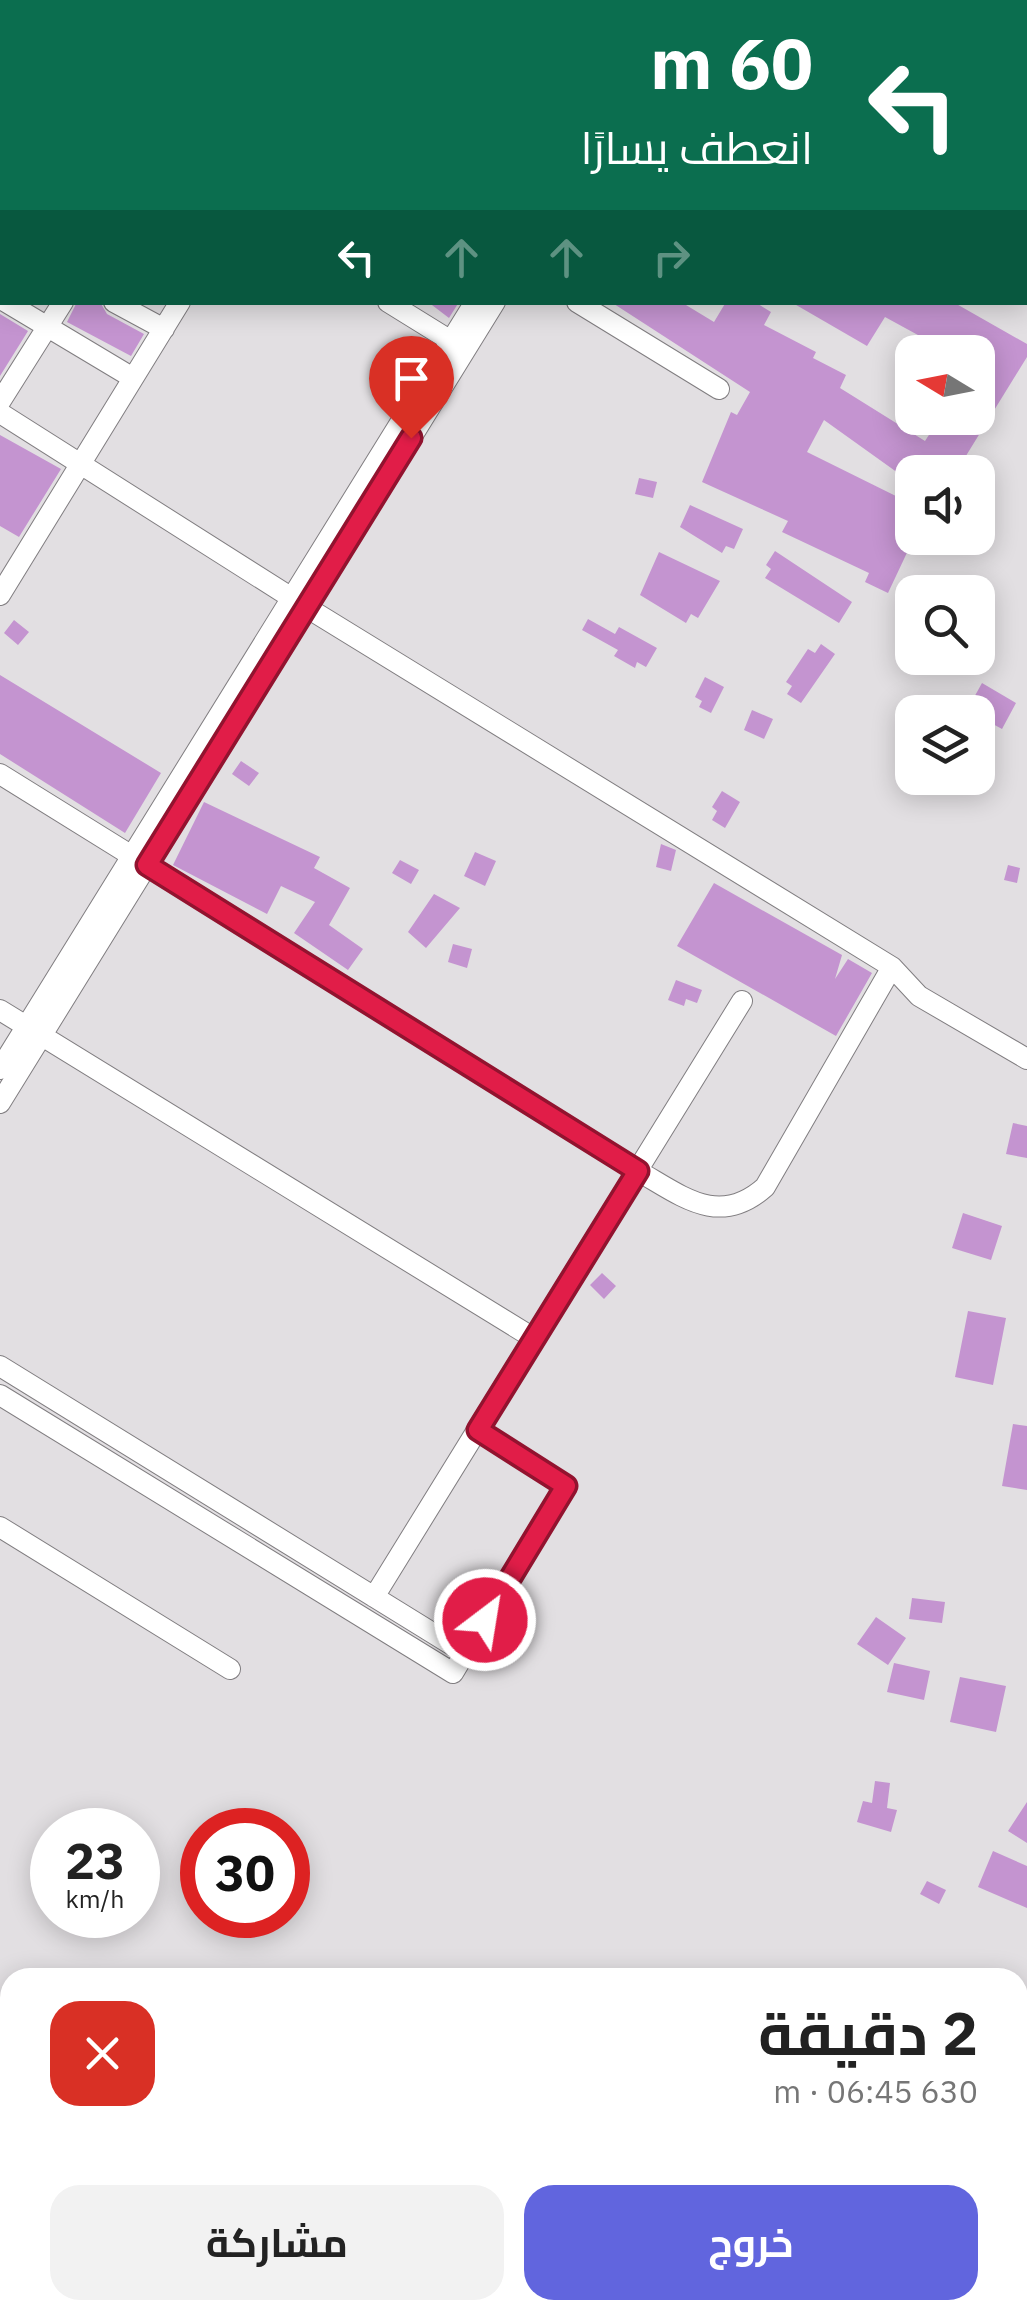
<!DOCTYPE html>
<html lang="ar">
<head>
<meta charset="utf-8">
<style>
	body { margin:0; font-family:"IBM Plex Sans",Cairo,sans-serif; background:#f2f2f2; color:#222; direction:rtl; height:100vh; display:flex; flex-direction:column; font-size:38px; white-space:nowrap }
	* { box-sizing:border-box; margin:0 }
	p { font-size:32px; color:#767676 }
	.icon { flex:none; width:55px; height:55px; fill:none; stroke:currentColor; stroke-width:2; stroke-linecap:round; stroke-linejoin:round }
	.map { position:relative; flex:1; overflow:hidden; direction:ltr }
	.details { position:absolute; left:0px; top:1968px; width:1028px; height:352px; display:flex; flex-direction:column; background:#fff; border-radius:30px 30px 0 0; box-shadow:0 5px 25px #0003; direction:rtl }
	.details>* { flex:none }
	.banner { position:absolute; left:0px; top:0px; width:1028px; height:305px; box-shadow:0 5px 25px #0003; direction:rtl; background:#0b6e4f; color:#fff; overflow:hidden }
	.needle { width:65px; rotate:280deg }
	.fabs { position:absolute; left:895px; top:335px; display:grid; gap:20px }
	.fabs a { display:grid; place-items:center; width:100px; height:100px; border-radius:20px; background:#fff; box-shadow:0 5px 25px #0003; font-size:50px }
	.speed { position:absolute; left:30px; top:1808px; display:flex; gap:20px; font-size:50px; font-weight:700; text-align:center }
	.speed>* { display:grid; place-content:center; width:130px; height:130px; border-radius:50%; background:#fff; box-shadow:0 5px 25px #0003; line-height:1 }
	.speed small { font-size:25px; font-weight:400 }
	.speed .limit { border:15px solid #d22; background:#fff; color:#111 }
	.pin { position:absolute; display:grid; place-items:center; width:85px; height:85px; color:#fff; margin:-102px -42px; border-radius:50% 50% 50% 0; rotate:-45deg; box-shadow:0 0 10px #0007 }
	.pin .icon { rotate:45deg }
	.me { position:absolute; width:110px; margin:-55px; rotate:31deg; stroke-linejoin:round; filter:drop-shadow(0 0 8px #0008) }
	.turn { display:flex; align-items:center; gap:35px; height:210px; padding:0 50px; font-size:45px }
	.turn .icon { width:130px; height:130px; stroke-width:2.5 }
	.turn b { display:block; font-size:70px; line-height:85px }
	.lanes { display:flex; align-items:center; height:95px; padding:0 50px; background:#0003; justify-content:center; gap:50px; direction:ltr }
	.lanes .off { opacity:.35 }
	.round { display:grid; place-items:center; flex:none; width:105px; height:105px; border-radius:30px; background:#f2f2f2 }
	.headline { display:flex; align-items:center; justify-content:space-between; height:170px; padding:0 50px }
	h1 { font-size:60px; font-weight:700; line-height:75px }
	.primary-button { display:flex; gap:20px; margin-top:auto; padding:20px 50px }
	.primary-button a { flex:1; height:115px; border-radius:30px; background:#6165de; color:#fff; font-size:40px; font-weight:700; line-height:115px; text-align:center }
	.primary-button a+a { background:#f2f2f2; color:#222 }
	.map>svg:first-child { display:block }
</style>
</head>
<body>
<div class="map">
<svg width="1027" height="2319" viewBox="0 0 1027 2319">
	<rect width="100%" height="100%" fill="#e2dfe2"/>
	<!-- building -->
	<path fill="#c494d0" d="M77 302H100L107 314 144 334 131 356 67 322Z
		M428 302H459L449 318Z
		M611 302H681L714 322 726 302H755L771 312 764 325 816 352 813 358 846 375 840 388 925 441 940 418H978V352H949L885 317 867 346 791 302H953L1027 344V357L956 472H912V483L824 420 807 452 912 504V542L888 593 865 582 869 573 782 532 788 521 702 482 731 412 737 415 750 392Z
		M0 314 28 331 0 376Z
		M0 435 61 469 19 537 0 526Z
		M639 478 657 482 653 498 635 494Z
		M690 505 743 529 734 549 726 546 722 553 680 527Z
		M775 551 852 602 839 623 765 578 771 569 766 565Z
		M659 552 720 581 698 618 691 614 686 623 640 595Z
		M588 619 615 634 619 627 657 648 646 667 637 662 635 668 614 656 618 650 582 630Z
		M14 620 29 632 18 645 4 633Z
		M821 644 835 654 801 703 787 694 792 686 786 682 808 649 815 653Z
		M0 675 161 773 125 833 0 754Z
		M705 677 724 687 711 713 699 707 702 701 695 697Z
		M982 683 1016 703 1002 729 967 710Z
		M752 710 773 719 764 739 744 730Z
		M241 761 259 773 249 786 232 774Z
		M722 791 740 802 725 828 712 820 717 811 712 807Z
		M204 802 320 857 314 868 350 888 329 925 363 949 348 970 294 933 315 902 281 886 267 914 173 865Z
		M661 844 676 850 671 871 656 867Z
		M475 852 496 861 485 886 464 876Z
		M400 860 419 870 411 884 392 873Z
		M1008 865 1020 868 1017 883 1004 880Z
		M714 883 842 955 835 979 848 959 872 973 836 1036 677 946Z
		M434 894 460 908 426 948 408 932Z
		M453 944 472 949 467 968 448 962Z
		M676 980 702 990 697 1003 686 999 684 1006 668 1000Z
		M1013 1123 1027 1126V1158L1006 1154Z
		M963 1213 1002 1226 991 1260 952 1248Z
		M602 1273 616 1286 604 1299 590 1285Z
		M968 1311 1006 1318 993 1385 955 1377Z
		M1013 1424 1027 1426V1490L1002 1486Z
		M912 1598 945 1602 942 1623 909 1619Z
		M876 1617 906 1638 888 1665 857 1644Z
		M894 1663 930 1671 924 1700 887 1692Z
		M960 1677 1006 1686 996 1732 950 1722Z
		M875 1781 890 1783 887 1808 897 1810 891 1832 857 1822 863 1801 872 1803Z
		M1027 1802V1843L1008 1831Z
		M993 1851 1027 1866V1908L978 1887Z
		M927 1881 946 1890 939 1904 920 1894Z"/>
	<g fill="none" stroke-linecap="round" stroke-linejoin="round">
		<!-- minor casing -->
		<g stroke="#817e81" stroke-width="22">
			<path id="minor" d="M272 0 276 2
				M434 0 438 2
				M533 0 537 2
				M744 0 748 2
				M122 2 125 0
				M246 2 248 0
				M366 2 368 0
				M661 2 663 0
				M679 2 680 0
				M0 66 2 67
				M1025 124 1027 122
				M0 147 2 143
				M1025 197 1027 199
				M6 302 133 378
				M114 302 164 329
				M388 302 451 341
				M577 302 719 389
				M0 402 63 302
				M0 413 306 607 892 967 919 996 1027 1059
				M0 595 180 302
				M0 774 132 856
				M147 865 638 1171C682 1196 719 1228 765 1187L892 967
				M0 1010 535 1339
				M0 1069 475 302
				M0 1103 495 302
				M0 1366 465 1653
				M0 1395 453 1673 565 1486 478 1430
				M0 1527 230 1669
				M374 1597 742 1001
				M1018 2242 1027 2226
				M972 2319 978 2310"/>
		</g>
		<!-- minor -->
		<use href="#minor" stroke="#fff" stroke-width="20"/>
	</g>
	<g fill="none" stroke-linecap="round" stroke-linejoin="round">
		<!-- route casing -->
		<g stroke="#92132f" stroke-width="25">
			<path id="route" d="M411 438 147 865 638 1171 478 1430 566 1486 485 1620"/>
		</g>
		<!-- route -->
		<use href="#route" stroke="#e11d48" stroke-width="18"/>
	</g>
</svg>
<div class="fabs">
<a><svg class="needle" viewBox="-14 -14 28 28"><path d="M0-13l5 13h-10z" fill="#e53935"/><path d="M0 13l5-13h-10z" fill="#767676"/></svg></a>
<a><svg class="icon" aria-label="sound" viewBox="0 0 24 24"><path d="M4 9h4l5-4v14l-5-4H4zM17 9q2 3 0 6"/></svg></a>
<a><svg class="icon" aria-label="search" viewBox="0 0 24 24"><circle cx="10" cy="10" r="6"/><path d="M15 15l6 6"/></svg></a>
<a><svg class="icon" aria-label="layers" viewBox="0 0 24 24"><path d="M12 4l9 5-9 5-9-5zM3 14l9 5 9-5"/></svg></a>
</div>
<div class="speed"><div>23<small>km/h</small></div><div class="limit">30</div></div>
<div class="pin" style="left:411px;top:438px;background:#d93025"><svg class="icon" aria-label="arrive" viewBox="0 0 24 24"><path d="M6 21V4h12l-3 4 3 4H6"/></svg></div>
<svg class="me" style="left:485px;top:1620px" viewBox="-20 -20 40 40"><circle r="17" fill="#e11d48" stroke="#fff" stroke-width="3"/><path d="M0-11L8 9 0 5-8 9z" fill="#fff"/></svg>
<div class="banner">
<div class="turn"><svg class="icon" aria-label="left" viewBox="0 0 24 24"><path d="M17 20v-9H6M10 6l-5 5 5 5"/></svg><div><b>60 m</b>انعطف يسارًا</div></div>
<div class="lanes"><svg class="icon" aria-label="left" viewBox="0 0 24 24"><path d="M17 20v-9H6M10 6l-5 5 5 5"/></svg><svg class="icon off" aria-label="ahead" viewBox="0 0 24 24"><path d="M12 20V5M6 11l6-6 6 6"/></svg><svg class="icon off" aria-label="ahead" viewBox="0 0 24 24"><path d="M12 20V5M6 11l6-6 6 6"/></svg><svg class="icon off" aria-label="right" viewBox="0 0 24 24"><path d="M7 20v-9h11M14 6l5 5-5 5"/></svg></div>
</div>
<section class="details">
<div class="headline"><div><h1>2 دقيقة</h1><p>630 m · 06:45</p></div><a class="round" style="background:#d93025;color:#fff"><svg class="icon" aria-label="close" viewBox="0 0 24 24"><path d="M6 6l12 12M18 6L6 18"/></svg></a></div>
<div class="primary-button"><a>خروج</a><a>مشاركة</a></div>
</section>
</div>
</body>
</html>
